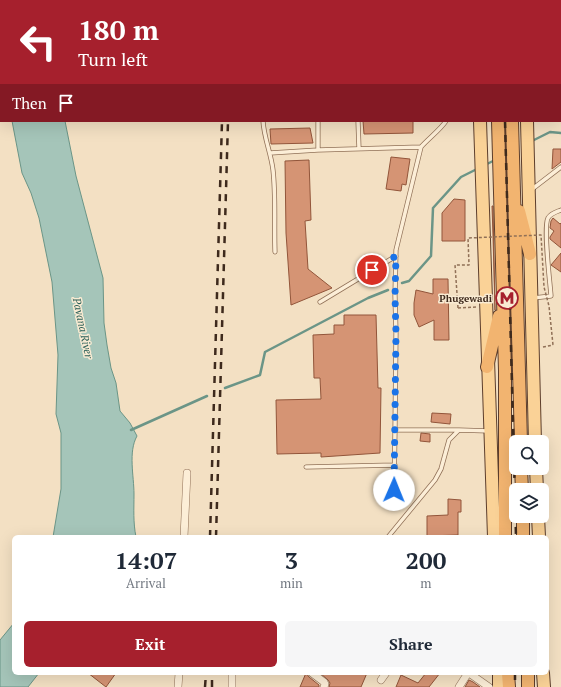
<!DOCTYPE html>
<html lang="en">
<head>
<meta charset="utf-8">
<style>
	body { margin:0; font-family:"PT Serif",serif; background:#f6f6f7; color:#1f2937; height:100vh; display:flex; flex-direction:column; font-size:15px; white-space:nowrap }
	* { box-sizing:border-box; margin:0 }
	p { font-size:13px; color:#747a83 }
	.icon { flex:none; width:22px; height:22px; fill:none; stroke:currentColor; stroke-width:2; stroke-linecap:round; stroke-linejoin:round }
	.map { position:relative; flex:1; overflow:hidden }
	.details { position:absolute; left:12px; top:535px; width:537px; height:140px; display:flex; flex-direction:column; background:#fff; border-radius:6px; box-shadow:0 4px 16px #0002 }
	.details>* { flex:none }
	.hud { position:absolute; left:0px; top:0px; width:561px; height:122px; box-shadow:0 4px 16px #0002; background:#a6202d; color:#fff; overflow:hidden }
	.buttons { position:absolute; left:509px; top:435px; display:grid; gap:8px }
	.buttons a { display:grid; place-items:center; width:40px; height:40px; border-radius:6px; background:#fff; box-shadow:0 4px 16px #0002; font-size:20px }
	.pin { position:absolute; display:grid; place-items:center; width:34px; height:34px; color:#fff; margin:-17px; border:2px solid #fff; border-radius:50%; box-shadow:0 1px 4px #0007 }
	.me { position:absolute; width:44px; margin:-22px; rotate:1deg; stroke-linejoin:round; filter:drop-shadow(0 0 3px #0008) }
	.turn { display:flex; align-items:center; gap:14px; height:84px; padding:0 12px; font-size:18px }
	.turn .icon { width:52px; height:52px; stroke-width:2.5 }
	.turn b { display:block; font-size:28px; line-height:34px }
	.then { display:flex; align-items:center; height:38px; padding:0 12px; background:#0003; gap:8px; font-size:15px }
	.eta { display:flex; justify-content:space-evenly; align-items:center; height:68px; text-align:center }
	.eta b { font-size:24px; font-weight:600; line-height:28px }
	.primary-button { display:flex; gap:8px; margin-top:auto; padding:8px 12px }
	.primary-button a { flex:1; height:46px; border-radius:6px; background:#a6202d; color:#fff; font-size:16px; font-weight:600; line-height:46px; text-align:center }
	.primary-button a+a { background:#f6f6f7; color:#1f2937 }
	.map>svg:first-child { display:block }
</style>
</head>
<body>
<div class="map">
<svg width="561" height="687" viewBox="0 0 561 687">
	<rect width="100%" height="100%" fill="#f3e0c3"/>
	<!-- water -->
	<path fill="#a5c5b9" stroke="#6b9587" d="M0 0 40 1H1V42Z
		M12 121H65L76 176 103 278 104 323 107 345 111 368 116 383 120 411 130 423 137 436C128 452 134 476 134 494 134 509 133 522 136 537H53L61 489V433L56 414 58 355 52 282 39 218 31 193 22 173Z
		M14 623V673H39L28 687H0V640Z"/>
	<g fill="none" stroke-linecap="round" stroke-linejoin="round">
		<!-- stream -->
		<path stroke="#6b9587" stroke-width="2.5" d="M532 141 550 132 561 133
			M485 165 495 160
			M402 283 409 281 431 256 433 208 461 177 477 169
			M225 388 260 375 265 352 368 298 388 290
			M131 430 207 396"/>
	</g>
	<!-- building -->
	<path fill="#d59474" stroke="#92553a" d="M363 121H413V133L364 134Z
		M310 128 313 143 271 144 270 129Z
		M553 149H561V162L552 169Z
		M391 157 410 159 406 185 402 184 401 191 386 189Z
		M309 160 311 220 305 221 308 269 332 288 291 305 286 233 285 161Z
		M454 199 465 200V241H442V213Z
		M492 206H493L495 310 493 236Z
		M553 218 560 224 561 223V248L550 239V237L554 231 550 228 551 221Z
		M561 253V272L551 265Z
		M433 279H448L449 340H434V320L419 327 414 315V303L416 290 433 294Z
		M344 315H376L378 388H381L380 453 321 457V453L277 454 276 400 321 399 320 378H314L313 335 334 334V325H344Z
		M432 413 451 414 450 424 431 422Z
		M421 433 430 434V442L420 441Z
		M448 499 461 500V512H458V535L427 536V516L448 515Z
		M88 673H116L106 687Z
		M306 673 309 677 319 685V687H300Z
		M320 673H367L361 687H329L330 683 328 680Z
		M426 673H440L429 687H396L401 675 418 683Z
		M469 680 473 682 480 687H465Z"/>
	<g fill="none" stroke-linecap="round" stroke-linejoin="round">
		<!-- service casing -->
		<g stroke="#907057" stroke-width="5">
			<path id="service" d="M263 0V1
				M415 0V1
				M263 121C264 138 271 153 273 170 276 197 274 225 275 252
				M318 121V150
				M358 121 359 149
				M446 121C441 129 428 139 421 147L396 250 395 296 396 333 395 430H459
				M270 153 318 150 421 147
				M531 190 561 167
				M533 298 551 296C550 281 543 228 548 218 551 213 556 212 561 210
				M320 302 396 256
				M306 467 395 465
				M394 490 395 430
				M388 537 435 480 441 469 449 440 459 430 489 431"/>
		</g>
		<!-- minor casing -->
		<g stroke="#907057" stroke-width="8">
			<path id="minor" d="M184 537 187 473
				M312 673 324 682 325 684 324 687
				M469 673 489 687
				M381 680 386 673
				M178 687 179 673
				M232 687V673
				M459 687 468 673"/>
		</g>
		<!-- primary casing -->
		<g stroke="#5d3e2c" stroke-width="14">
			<path id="primary" d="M476 0V1
				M524 0V1
				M480 121 494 537
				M527 121 535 442
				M536 468 537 490
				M538 516 539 537
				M499 673V687
				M543 673 544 687"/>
		</g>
		<!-- trunk casing -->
		<g stroke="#5d3e2c" stroke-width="14">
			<path id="trunk" d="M495 0V1
				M508 0V1
				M498 121 505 371V537
				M512 121 521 442
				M519 211 530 254
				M487 367 499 316
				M521 468 522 490
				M523 516V537
				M508 673 509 687
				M528 673V687"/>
		</g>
		<!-- path -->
		<path stroke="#907057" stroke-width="1.5" stroke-dasharray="3 2" stroke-linecap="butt" d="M458 308 476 307
			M543 347 553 345"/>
		<!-- service -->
		<use href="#service" stroke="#fceed7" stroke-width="3.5"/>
		<!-- minor -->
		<use href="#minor" stroke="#fceed7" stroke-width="7"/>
		<!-- primary -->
		<use href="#primary" stroke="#fad297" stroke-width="12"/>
		<!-- trunk -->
		<use href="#trunk" stroke="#f2b470" stroke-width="12"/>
		<!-- rail -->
		<path stroke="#3e2a1d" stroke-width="2.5" stroke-dasharray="7 7" stroke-linecap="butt" d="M497 0V1
			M225 1V0
			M232 1V0
			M505 121 516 537
			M210 537 222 121
			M216 537 228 121
			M515 673V687
			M205 687 206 673
			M212 687V673"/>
		<!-- path-bridge -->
		<path stroke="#907057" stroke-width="1.5" stroke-dasharray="3 2" stroke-linecap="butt" d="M458 308 455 265H469L468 238 541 235 544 287 549 306 553 345"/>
	</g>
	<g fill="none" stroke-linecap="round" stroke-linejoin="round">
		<!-- route -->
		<path stroke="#1a73e8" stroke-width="7" stroke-dasharray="0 12.6" d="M372 270 396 256 395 296 396 333 394 490"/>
	</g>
	<!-- icons -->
	<defs>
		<g id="metro-ring" transform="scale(1.15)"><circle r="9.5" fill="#f9ebd3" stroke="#a6202d" stroke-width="1.5"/><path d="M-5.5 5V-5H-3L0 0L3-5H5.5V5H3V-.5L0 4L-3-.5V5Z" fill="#a6202d"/></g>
	</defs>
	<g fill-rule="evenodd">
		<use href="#metro-ring" x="507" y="298"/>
	</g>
	<g text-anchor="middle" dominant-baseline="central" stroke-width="3" stroke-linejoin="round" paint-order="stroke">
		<!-- poi labels -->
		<g font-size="10" font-weight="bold" fill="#3e2a1d" stroke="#f9ebd3" text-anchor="end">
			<text x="492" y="298">Phugewadi</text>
		</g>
		<!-- water labels -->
		<g font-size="11" font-style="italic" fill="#2a5f57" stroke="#f9ebd3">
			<text transform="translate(83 328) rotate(78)">Pavana River</text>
		</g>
	</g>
</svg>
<div class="buttons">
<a><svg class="icon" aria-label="search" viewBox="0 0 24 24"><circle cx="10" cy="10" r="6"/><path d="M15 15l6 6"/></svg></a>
<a><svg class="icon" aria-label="layers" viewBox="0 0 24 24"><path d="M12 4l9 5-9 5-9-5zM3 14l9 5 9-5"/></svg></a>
</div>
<div class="pin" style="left:372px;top:270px;background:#d93025"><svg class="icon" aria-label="arrive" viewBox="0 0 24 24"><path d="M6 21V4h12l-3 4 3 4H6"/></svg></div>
<svg class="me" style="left:394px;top:490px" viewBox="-20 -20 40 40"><circle r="19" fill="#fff"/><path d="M0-13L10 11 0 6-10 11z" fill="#1a73e8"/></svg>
<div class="hud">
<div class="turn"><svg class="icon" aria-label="left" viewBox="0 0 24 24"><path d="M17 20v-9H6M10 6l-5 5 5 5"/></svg><div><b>180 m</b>Turn left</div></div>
<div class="then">Then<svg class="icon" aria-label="arrive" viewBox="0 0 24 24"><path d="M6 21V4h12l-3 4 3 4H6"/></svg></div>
</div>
<section class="details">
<div class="eta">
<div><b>14:07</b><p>Arrival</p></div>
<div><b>3</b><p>min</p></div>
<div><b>200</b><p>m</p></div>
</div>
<div class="primary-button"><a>Exit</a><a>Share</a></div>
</section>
</div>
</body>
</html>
